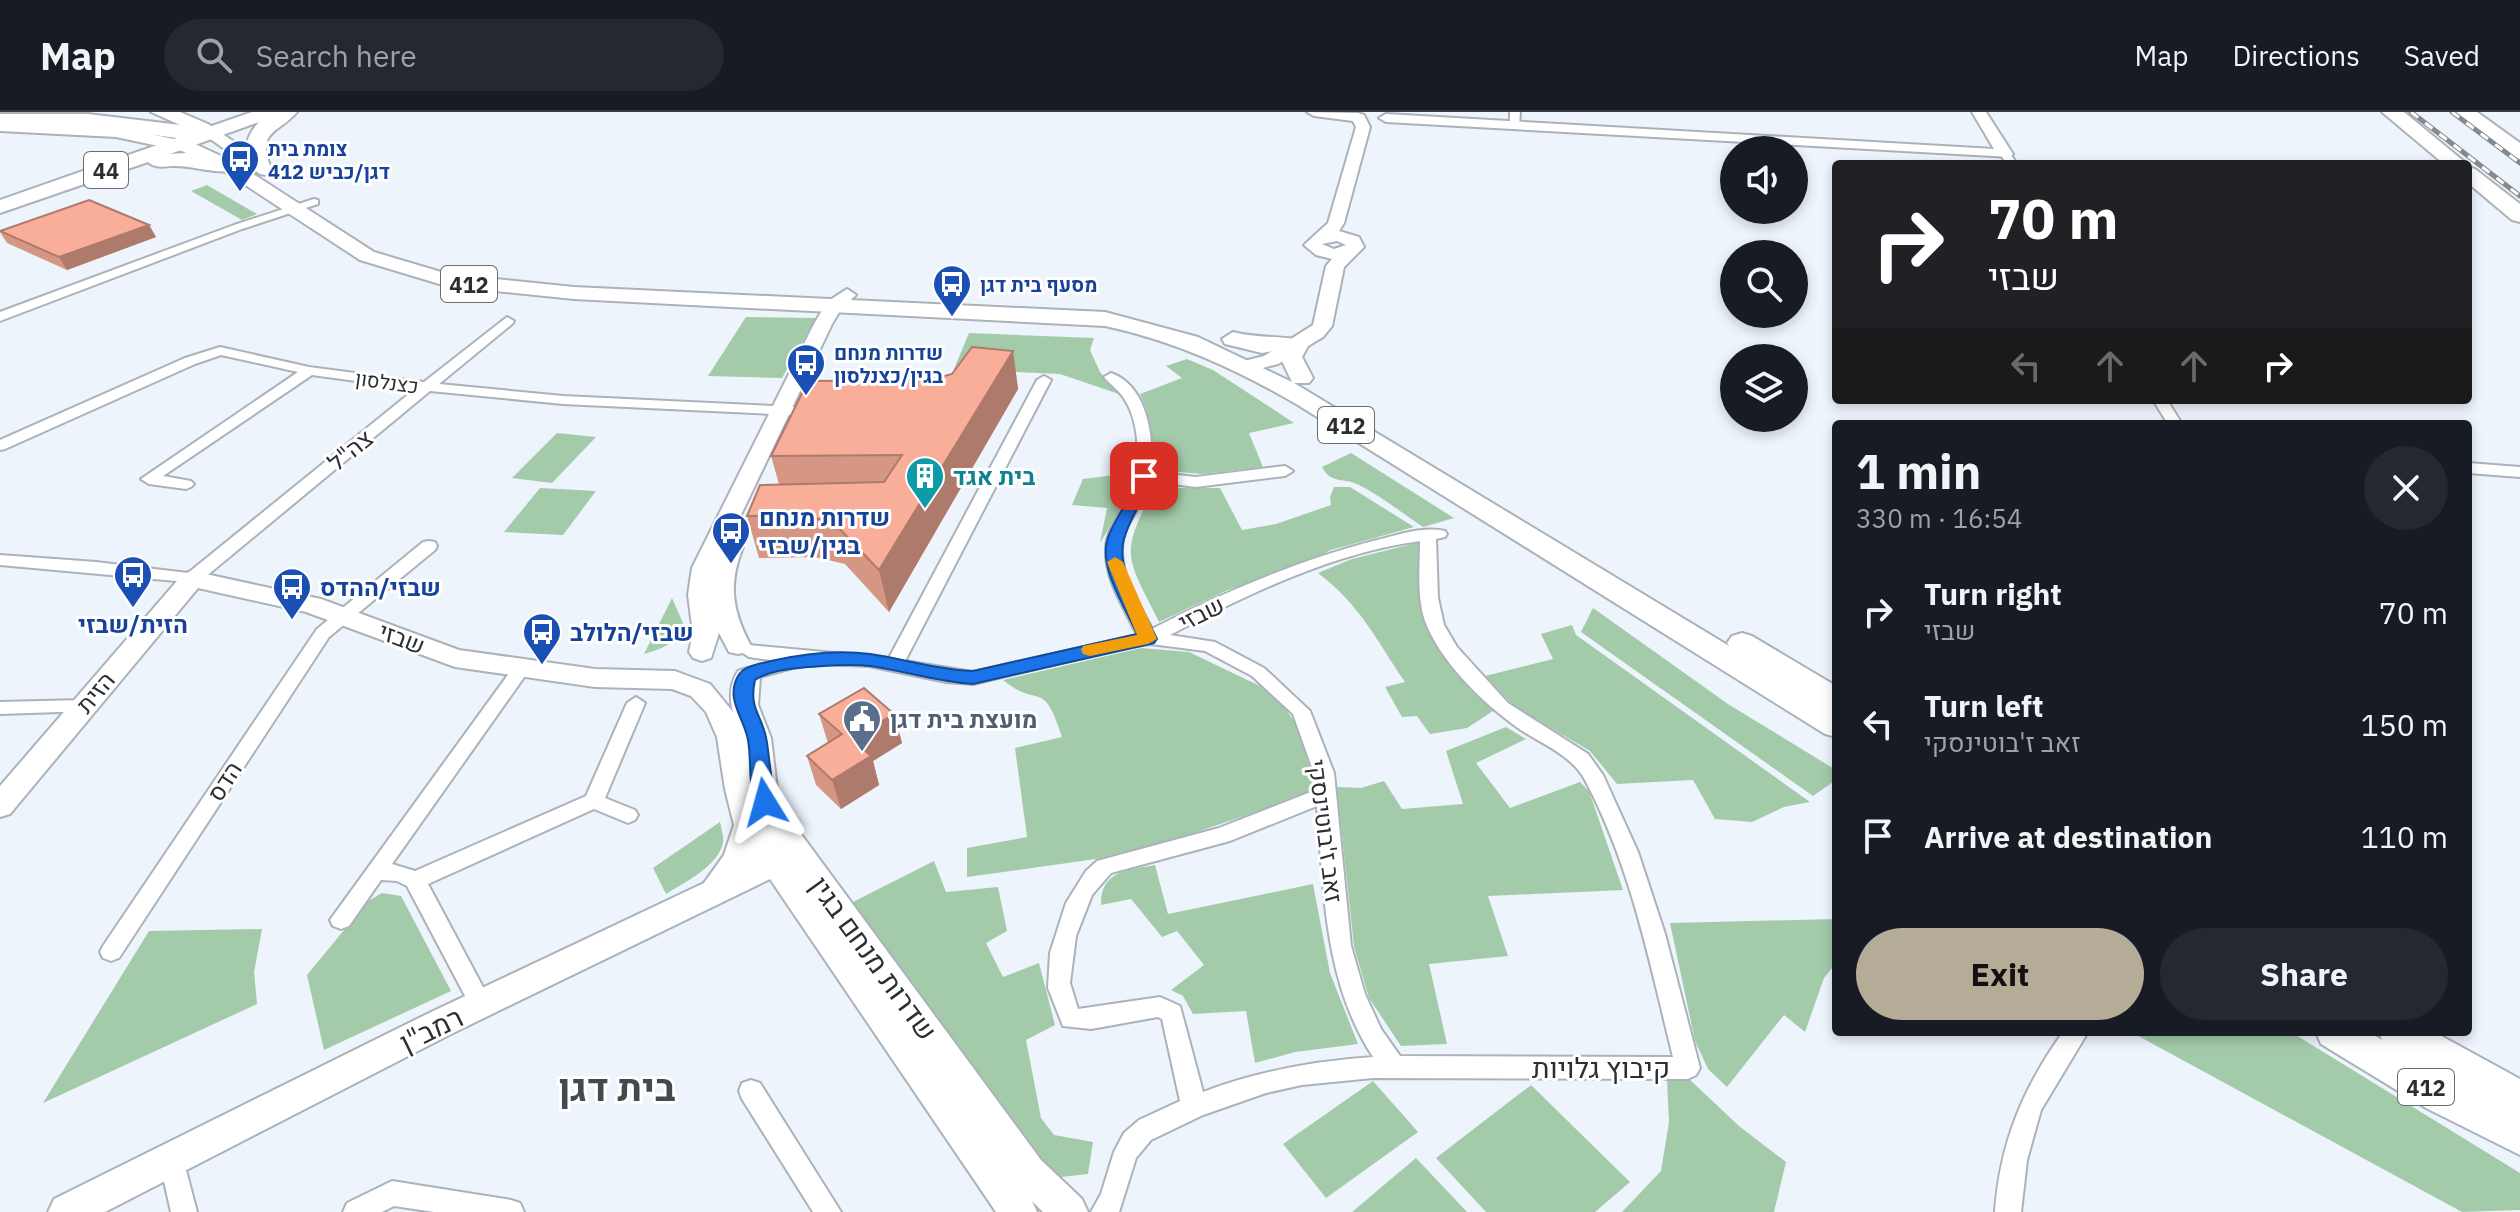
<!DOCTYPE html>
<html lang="en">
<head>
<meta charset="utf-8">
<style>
	body { margin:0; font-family:"IBM Plex Sans",Heebo,sans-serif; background:#242831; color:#f1f3f6; height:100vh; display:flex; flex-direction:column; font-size:30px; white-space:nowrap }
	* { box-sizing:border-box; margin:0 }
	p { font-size:26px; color:#9ea1a6 }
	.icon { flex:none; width:44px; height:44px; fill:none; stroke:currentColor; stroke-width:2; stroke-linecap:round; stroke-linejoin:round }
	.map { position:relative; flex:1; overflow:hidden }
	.sheet { position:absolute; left:1832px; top:308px; width:640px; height:616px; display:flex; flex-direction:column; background:#171b24; border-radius:8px; box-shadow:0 4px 12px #0003 }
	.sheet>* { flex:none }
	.top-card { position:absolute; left:1832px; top:48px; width:640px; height:244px; border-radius:8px; box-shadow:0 4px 12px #0003; background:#202124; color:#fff; overflow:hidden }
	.tools { position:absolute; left:1720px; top:24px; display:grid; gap:16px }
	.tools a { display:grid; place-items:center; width:88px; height:88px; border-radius:50%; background:#171b24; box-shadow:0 4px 12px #0003; font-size:40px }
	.pin { position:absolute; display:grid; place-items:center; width:68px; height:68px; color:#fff; margin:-34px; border-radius:16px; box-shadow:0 4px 12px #0006 }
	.me { position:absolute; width:88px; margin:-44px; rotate:352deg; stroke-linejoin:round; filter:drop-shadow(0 0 6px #0008) }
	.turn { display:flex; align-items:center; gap:28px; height:168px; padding:0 24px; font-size:36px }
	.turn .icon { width:104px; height:104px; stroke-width:2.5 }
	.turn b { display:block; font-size:56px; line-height:68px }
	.lanes { display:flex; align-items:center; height:76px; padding:0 24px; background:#0003; justify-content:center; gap:40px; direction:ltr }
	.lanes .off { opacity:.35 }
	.round { display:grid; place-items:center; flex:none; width:84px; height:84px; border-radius:42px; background:#242831 }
	.summary { display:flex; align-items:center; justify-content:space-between; height:136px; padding:0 24px }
	h1 { font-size:48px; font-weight:800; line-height:60px }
	.button { display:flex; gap:16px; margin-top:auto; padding:16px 24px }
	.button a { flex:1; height:92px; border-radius:48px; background:#b5ac98; color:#111; font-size:32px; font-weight:800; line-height:92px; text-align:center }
	.button a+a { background:#242831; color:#f1f3f6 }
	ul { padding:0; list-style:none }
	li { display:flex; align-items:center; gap:24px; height:112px; padding:0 24px }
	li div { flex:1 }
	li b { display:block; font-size:30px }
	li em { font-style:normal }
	header { display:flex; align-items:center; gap:48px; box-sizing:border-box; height:112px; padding:0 40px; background:#171b24; border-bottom:2px solid #363941 }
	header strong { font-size:38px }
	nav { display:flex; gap:44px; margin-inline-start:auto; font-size:28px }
	.search { width:560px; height:72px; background:#242831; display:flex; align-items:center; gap:20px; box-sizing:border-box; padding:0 28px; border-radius:44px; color:#9ea1a6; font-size:30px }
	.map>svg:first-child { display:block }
</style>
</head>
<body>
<header>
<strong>Map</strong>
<div class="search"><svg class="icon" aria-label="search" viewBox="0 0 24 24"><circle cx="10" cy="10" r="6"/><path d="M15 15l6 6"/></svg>Search here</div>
<nav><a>Map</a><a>Directions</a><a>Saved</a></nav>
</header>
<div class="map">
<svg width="2520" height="1100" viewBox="0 0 2520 1100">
	<rect width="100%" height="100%" fill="#edf4fc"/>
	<!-- green -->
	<path fill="#a3cbaa" d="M207 73 257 102 242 108 191 79Z
		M746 205 816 206 782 266 708 264Z
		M969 221 1094 226 1090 238 1100 260 1119 282 1060 262 954 257Z
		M1187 247 1213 258 1294 311 1249 321 1263 355 1202 362 1156 358 1146 296 1140 282 1182 266 1166 254Z
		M557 321 596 325 552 371 512 366Z
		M1351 341 1454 406 1423 415C1402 401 1381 384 1359 373 1345 365 1331 373 1322 355Z
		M1130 361 1121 396 1100 431 1107 396 1072 393 1083 367Z
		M1334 375H1350L1414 415 1331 438 1293 457 1228 478 1159 510C1126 442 1119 446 1154 376H1220L1242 418 1276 412 1331 393 1330 385Z
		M540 376 596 379 563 423 504 420Z
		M1420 430 1433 515 1464 570 1493 599 1467 616 1430 622 1417 604 1402 605 1385 575 1405 570C1375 526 1361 494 1318 461L1352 447Z
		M672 486 683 511C676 532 664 536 644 542Z
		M1593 496 1728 592 1836 658V668L1813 684 1581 520Z
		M1572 513 1576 523 1810 690 1784 695 1752 710 1715 707 1693 668 1617 672 1590 639 1515 595 1485 564 1553 547 1541 522Z
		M1141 536 1189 540 1260 574 1285 596 1300 618 1316 680 1161 732 1096 747 967 765V736L1027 725 1015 636 1062 625C1043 565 1039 598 1003 568Z
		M1506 615 1526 627 1476 651 1510 696 1580 670 1589 679 1623 778 1488 784 1508 844 1429 852 1447 932 1401 934 1369 886 1354 835 1337 675 1361 676 1384 669 1402 697 1463 692 1446 639Z
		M720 710C721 715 724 725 723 730 719 754 685 770 666 782L653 756Z
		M934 749 946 780 998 775 1007 819 986 831 1003 865 1039 851 1055 913 1026 928 1041 1006 1054 1023 1093 1030 1088 1062 1061 1065 1046 1056 847 793Z
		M1155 753 1168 802 1313 772 1330 861 1358 932 1295 940 1255 951 1246 899 1193 902 1183 884 1171 878 1204 853 1177 819 1162 825 1131 787 1101 793C1100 759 1128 758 1155 753Z
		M382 781 401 784 451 879 324 938 307 863 368 789Z
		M1836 807V851L1824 866 1805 920 1784 903 1727 975 1708 957 1695 929 1670 811Z
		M262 817 254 860 257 892 43 991 149 819Z
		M2131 920H2291L2520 1061V1098L2462 1100Z
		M1688 966 1739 1014 1786 1050 1774 1100H1622L1661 1059 1669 1010 1667 969Z
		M1373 969 1418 1020 1326 1086 1283 1032Z
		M1531 973 1630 1070 1595 1100H1486L1436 1046Z
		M1416 1046 1467 1100H1352Z"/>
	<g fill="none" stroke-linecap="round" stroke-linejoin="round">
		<!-- street casing -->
		<g stroke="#abb2ba" stroke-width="4">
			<path id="street" d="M1510 0H1520L1519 14 1510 12Z
				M2005 39 2009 40 2017 52H2007L2000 42Z
				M314 87 318 88V92L242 117 0 209V200L234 113Z
				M507 205 514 209 512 212 439 272 563 284 796 295 803 299 796 303 563 292 430 279 198 471 0 453V443L96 450 188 461 415 277 312 263 163 364 191 369 194 372 191 375 186 377 149 372 141 367 298 260 221 243 195 252 5 337 0 338V328L185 246 220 235 309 255 424 270Z
				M1111 261C1148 274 1154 327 1151 360L1196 365 1285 354 1293 359 1285 364 1196 375 1149 369C1145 387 1135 400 1127 415 1111 450 1137 487 1152 517 1224 480 1299 448 1377 428 1397 423 1424 414 1445 419L1447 422 1445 425 1436 427 1438 486 1444 513 1457 535 1508 591 1588 642 1603 663 1638 740 1665 822 1700 956 1696 963 1688 967 1373 966 1302 973 1266 981 1203 1003 1151 1028 1136 1046 1119 1100H1091L1101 1082 1114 1040 1124 1021 1139 1008 1180 989 1162 907 1158 905 1091 917 1063 914 1048 876 1050 841 1066 791 1086 759 1097 749 1219 716 1316 678 1314 661 1293 602 1252 564 1205 539 1151 532 1123 536 973 572 946 570 869 554 799 551 796 555 749 568 743 566 740 562 743 558 777 549 749 545 740 539 749 533 889 546 1037 268 1044 264 1051 268 905 549 973 560 1137 523C1124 495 1104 467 1106 435 1107 418 1118 405 1126 390 1141 363 1142 315 1125 288 1120 279 1111 273 1104 265ZM1420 429C1420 456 1416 488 1427 514 1444 554 1489 597 1524 620 1545 633 1573 645 1585 668 1631 754 1650 852 1673 945L1400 944 1381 917 1365 882 1351 834 1334 661 1310 599 1264 556 1215 530 1170 523C1245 483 1335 440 1420 429ZM1317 694C1324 780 1324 870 1373 945 1314 949 1258 959 1203 980L1180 894 1160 885 1078 897 1070 871 1076 824 1092 783 1111 761 1230 729Z
				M2153 288H2167L2182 312H2168Z
				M2468 351 2520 355V365L2468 361Z
				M429 429 435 430 437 434 435 438 329 525 119 846 111 849 103 846 100 840 103 834 317 517 423 430Z
				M521 551 530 557 527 561 392 752 415 759 586 684 627 591 636 585 645 591 605 686 635 698 638 703 635 708 628 711 594 697 428 772 492 892 489 899 481 902 473 899 407 774 397 769 381 768 349 814 341 817 333 814 330 808 515 553Z
				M83 588 92 594 90 599 0 602V590Z
				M2063 920H2088L2041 998 2027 1048 2021 1100H1995C2000 1031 2023 976 2063 920Z
				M751 968 760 971 841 1100H813L742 987 739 979 742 971Z
				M172 1035 181 1039 197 1100H171L159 1047 163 1039Z
				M392 1069 511 1088 520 1091 524 1100H434L394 1094 382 1100H343L347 1091Z"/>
		</g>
		<!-- secondary casing -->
		<g stroke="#abb2ba" stroke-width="4">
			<path id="secondary" d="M1307 0 1358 1 1364 3 1370 15 1344 111 1339 119 1359 125 1364 135 1344 155 1332 214 1323 225 1278 252 1247 260 1237 254 1240 250 1264 244 1313 213 1326 154 1332 147 1316 143 1304 133 1328 111 1356 15 1353 9 1314 4ZM1337 129 1346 133 1334 137 1322 132Z
				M1972 0H1986L2013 42 2010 45 1386 10 1379 6 1386 2 1994 37Z
				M847 177 856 183 841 197 832 212 729 428 739 430 743 435C728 472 732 499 751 534L747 540 738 542 729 540 719 521 711 546 702 549 693 546 689 540 693 521 688 483 692 456 814 212 827 190Z
				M192 459 321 487 459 538 595 557 675 559 710 572 733 600C729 585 730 572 738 559L747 556 756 559 760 565 758 593 771 626 777 677 784 699 1041 1048 1082 1087 1088 1100H1043L1032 1089 1037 1100H996L770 767 451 922 105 1100H48L54 1087 427 902 704 771 724 743 734 713 725 677 717 625 706 600 691 584 672 577 595 575 455 555 306 500 198 476 10 702 0 705V674L183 462Z"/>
		</g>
		<!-- primary casing -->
		<g stroke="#abb2ba" stroke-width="4">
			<path id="primary" d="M151 0H180L208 12 275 58 266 63 260 62 209 26Z
				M0 9 116 15 193 31 236 51 374 140 448 162 574 175 1105 200 1198 225 1292 270 1280 245 1284 237 1262 241 1225 232 1222 227 1233 220C1260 227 1281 223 1305 229L1308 234 1302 245 1313 266 1309 271H1294L1729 534 1727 531 1732 524 1742 521 1752 524 1836 574V625L1825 622 1298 293C1236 257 1175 229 1105 214L574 187 446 174 360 148 224 59 182 39 116 25 0 19Z
				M2316 920H2369L2382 928 2379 920H2434L2520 967V1043L2426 996 2321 932Z"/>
		</g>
		<!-- highway casing -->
		<g stroke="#abb2ba" stroke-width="4">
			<path id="highway" d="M252 0H297C278 22 257 18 270 54L267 58H253C242 40 245 25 259 10L170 42 186 41 235 50 238 54 235 58C216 63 193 53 172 54 162 55 155 56 148 50L0 101V88L177 26 88 14H0V2H88L206 16Z
				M2382 0H2404L2467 52H2444Z
				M2455 0H2477L2520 31V47L2513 45Z
				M2468 55 2475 57 2520 92V110L2512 108 2468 71Z"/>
		</g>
		<!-- street -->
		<use href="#street" fill="#fff" fill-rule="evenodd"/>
		<!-- secondary -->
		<use href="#secondary" fill="#fff" fill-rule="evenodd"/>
		<!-- primary -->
		<use href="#primary" fill="#fff" fill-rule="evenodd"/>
		<!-- highway -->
		<use href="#highway" fill="#fff" fill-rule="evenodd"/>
		<!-- rail casing -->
		<g stroke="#858a8f" stroke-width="5">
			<path id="rail" d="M2411 0 2520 84
				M2452 0 2520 51"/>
		</g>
		<!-- rail -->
		<use href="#rail" stroke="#fff" stroke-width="3" stroke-dasharray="9" stroke-linecap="butt"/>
	</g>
	<!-- wall -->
	<path fill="#d69684" d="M149 113 156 125 67 158 7 131 0 120V118Z
		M1013 239 1018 277 889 500 845 452 815 445 759 446 747 404 779 372 771 344 930 268 952 262Z
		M819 602H894L902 631 873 649 879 673 841 697 816 673 807 644 828 631Z"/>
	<!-- shaded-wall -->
	<path fill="#ae7a6c" d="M149 113 156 125 67 158 59 145Z
		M1013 239 1018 277 889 500 879 458Z
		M894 602 902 631 873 649 879 673 841 697 832 668 852 627Z"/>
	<!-- building -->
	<path fill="#f9ae9a" stroke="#ae7a6c" stroke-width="2" d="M89 88 149 113 59 145 0 119Z
		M972 235 1013 239 879 458 834 411 804 403 747 404 760 373 884 370 902 343 771 344 808 269 930 268 952 262Z
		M864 576 894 602 852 627 871 644 832 668 807 644 842 622 819 602Z"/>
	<!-- route -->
	<path fill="#1a73e8" stroke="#114b97" stroke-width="2" d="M1144 359 1152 364C1145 385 1130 405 1124 427 1115 458 1144 499 1157 527L1154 531 973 572C938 570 905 559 870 554 849 551 829 554 808 555 791 557 770 558 755 568 748 599 764 604 767 631 770 651 771 670 776 690L773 695H758C747 674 752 650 748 628 744 606 725 587 738 564 744 553 760 552 771 549 802 542 838 538 870 542 905 547 938 558 973 559L1137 522C1125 494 1096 453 1109 423 1114 409 1124 397 1129 384 1134 374 1134 362 1144 359Z"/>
	<!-- slow -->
	<path fill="#f59e0b" d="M1115 445 1123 450 1157 527 1148 532 1090 544 1083 542 1081 538 1083 534 1137 523 1107 450Z"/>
	<!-- icons -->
	<defs>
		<g id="bus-pin" transform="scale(2)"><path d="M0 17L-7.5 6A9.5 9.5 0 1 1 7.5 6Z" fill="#1a4fb4" stroke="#fff"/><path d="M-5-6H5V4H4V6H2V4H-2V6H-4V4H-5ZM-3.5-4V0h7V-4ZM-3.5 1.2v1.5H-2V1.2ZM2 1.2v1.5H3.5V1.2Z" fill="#fff"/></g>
		<g id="building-pin" transform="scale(2)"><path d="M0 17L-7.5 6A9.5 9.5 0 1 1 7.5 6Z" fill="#0f9aa8" stroke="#fff"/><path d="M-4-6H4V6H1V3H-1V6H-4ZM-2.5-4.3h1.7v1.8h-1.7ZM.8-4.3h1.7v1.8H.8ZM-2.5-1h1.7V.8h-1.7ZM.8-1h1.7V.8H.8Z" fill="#fff"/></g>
		<g id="civic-pin" transform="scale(2)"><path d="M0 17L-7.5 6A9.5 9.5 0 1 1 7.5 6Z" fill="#5c6f8a" stroke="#fff"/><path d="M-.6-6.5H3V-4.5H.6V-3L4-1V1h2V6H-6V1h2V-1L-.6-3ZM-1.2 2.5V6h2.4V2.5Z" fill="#fff"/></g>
	</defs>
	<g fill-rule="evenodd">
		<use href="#bus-pin" x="240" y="47"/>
		<use href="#bus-pin" x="952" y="172"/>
		<use href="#bus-pin" x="806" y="251"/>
		<use href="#building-pin" x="925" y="364"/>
		<use href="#bus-pin" x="731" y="419"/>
		<use href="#bus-pin" x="133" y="463"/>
		<use href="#bus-pin" x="292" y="475"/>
		<use href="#bus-pin" x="542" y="520"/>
		<use href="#civic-pin" x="862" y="607"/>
	</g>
	<g text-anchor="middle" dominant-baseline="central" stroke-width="6" stroke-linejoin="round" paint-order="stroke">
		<!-- far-transit labels -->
		<g font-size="20" font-weight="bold" fill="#164399" stroke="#fff" text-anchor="start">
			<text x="268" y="36">צומת בית<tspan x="268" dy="23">דגן/כביש 412</tspan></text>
			<text x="980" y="172">מסעף בית דגן</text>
			<text x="834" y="240">שדרות מנחם<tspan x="834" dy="23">בגין/כצנלסון</tspan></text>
		</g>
		<!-- far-street labels -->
		<g font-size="20" fill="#2c2f32" stroke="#fff">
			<text transform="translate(387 270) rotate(8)">כצנלסון</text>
		</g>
		<!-- shield labels -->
		<g fill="#fff" stroke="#6b6d70" stroke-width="2">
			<rect x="84" y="40" width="44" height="36" rx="6"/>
			<rect x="441" y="154" width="56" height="36" rx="6"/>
			<rect x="1318" y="295" width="56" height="36" rx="6"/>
			<rect x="2398" y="957" width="56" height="36" rx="6"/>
		</g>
		<g font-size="22" font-weight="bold" fill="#2c2f32">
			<text x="106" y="58">44</text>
			<text x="469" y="172">412</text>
			<text x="1346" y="313">412</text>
			<text x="2426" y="975">412</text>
		</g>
		<!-- street labels -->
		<g font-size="24" fill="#2c2f32" stroke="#fff">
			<text transform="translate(350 338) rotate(-39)">צה"ל</text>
			<text transform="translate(1201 501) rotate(-26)">שבזי</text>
			<text transform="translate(402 526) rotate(21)">שבזי</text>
			<text transform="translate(95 580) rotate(-50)">הזית</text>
			<text transform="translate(224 669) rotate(-57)">הדס</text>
			<text transform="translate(1326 719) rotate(83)">זאב ז'בוטינסקי</text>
		</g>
		<!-- culture labels -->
		<g font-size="24" font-weight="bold" fill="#0d838f" stroke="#fff" text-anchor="start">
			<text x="953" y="364">בית אגד</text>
		</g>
		<!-- transit labels -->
		<g font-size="24" font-weight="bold" fill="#164399" stroke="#fff" text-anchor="start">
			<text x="759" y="405">שדרות מנחם<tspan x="759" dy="28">בגין/שבזי</tspan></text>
			<text x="320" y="475">שבזי/ההדס</text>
			<text x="133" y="512" text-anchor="middle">הזית/שבזי</text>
			<text x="570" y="520">שבזי/הלולב</text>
		</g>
		<!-- service labels -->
		<g font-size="24" font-weight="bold" fill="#4e5e75" stroke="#fff" text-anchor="start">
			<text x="890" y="607">מועצת בית דגן</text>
		</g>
		<!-- near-street labels -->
		<g font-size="28" fill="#2c2f32" stroke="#fff">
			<text transform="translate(874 846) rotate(54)">שדרות מנחם בגין</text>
			<text transform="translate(431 917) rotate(-26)">רמב"ן</text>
			<text x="1601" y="955">קיבוץ גלויות</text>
		</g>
		<!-- near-district labels -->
		<g font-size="38" font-weight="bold" fill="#43494f" stroke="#fff">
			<text x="617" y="974">בית דגן</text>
		</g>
	</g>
</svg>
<div class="tools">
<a><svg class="icon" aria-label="sound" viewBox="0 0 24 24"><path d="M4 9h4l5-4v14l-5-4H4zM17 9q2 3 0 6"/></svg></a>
<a><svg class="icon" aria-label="search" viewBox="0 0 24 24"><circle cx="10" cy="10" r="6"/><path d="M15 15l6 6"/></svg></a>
<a><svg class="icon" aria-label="layers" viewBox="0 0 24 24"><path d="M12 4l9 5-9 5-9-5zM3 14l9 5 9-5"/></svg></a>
</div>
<div class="pin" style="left:1144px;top:364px;background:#d93025"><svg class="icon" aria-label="arrive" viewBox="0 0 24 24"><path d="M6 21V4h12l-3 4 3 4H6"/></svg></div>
<svg class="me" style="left:765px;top:690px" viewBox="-20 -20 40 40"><path d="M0-17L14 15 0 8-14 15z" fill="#1a73e8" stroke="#fff" stroke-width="4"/></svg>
<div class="top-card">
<div class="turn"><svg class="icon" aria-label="right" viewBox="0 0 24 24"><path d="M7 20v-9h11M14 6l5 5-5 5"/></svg><div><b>70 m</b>שבזי</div></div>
<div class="lanes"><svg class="icon off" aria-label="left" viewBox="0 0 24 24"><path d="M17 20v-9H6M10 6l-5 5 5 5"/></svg><svg class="icon off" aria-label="ahead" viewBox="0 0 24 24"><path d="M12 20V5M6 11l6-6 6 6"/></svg><svg class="icon off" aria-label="ahead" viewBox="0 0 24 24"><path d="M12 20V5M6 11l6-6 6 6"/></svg><svg class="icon" aria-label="right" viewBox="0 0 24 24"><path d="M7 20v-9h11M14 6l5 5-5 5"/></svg></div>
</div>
<section class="sheet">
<div class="summary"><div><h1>1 min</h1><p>330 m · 16:54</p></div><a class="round"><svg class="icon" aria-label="close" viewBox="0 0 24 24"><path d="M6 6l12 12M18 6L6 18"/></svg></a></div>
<ul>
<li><svg class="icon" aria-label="right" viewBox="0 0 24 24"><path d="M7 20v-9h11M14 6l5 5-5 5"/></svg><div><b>Turn right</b><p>שבזי</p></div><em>70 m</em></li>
<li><svg class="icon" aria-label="left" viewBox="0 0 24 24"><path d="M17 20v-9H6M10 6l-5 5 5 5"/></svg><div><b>Turn left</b><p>זאב ז'בוטינסקי</p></div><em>150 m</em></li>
<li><svg class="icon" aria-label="arrive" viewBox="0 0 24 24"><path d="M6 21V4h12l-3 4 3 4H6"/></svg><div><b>Arrive at destination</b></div><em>110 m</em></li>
</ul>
<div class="button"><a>Exit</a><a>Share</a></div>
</section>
</div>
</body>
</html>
